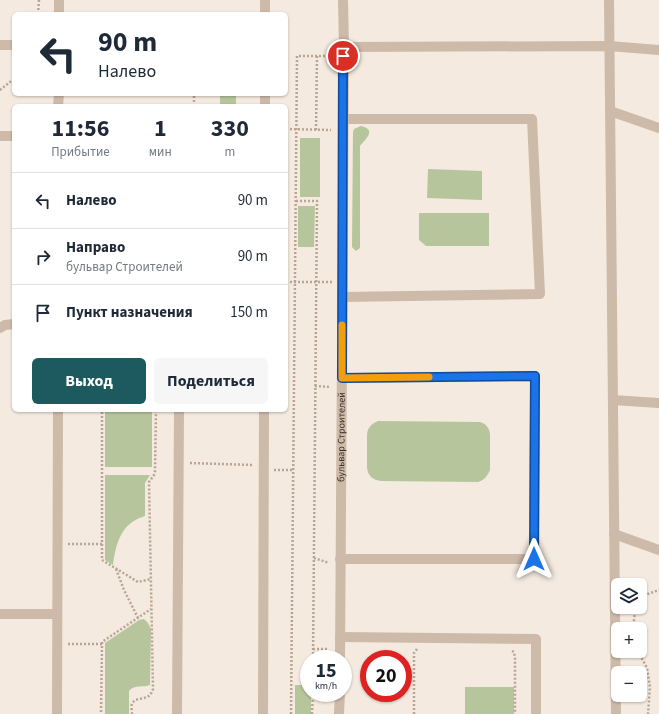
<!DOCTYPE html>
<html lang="ru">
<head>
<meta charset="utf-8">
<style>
	body { margin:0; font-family:"Source Sans 3",sans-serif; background:#f6f6f7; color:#1f2937; height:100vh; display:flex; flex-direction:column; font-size:15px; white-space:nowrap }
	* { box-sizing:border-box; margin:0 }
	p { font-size:13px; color:#747a83 }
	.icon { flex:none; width:22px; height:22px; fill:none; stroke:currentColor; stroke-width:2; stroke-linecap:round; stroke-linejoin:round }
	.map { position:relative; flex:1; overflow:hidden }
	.sheet { position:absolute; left:12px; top:104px; width:276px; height:308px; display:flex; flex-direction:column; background:#fff; border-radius:6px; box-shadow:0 1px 3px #0004 }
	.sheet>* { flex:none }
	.guide { position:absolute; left:12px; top:12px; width:276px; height:84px; border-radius:6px; box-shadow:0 1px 3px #0004; background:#fff; color:#1f2937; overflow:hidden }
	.buttons { position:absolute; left:611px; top:578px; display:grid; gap:8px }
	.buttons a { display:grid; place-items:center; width:36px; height:36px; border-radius:6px; background:#fff; box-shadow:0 1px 3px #0004; font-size:20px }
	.speed { position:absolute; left:300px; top:650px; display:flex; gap:8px; font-size:20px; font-weight:700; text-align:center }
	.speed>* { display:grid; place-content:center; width:52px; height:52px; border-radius:50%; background:#fff; box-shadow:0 1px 3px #0004; line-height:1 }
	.speed small { font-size:10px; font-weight:400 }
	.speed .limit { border:6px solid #d22; background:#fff; color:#111 }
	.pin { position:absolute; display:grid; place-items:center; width:34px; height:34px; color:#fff; margin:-17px; border:2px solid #fff; border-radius:50%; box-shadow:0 1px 4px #0007 }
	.me { position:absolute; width:44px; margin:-22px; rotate:0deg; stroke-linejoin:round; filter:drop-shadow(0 0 3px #0008) }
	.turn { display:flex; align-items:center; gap:14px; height:84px; padding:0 20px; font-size:18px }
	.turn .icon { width:52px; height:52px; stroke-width:2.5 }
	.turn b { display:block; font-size:28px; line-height:34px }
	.eta { display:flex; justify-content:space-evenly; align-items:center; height:68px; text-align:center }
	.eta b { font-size:24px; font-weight:700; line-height:28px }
	.primary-button { display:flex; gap:8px; margin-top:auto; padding:8px 20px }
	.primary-button a { flex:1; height:46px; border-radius:6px; background:#1c5a5f; color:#fff; font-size:16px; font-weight:700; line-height:46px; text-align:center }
	.primary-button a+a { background:#f6f6f7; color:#1f2937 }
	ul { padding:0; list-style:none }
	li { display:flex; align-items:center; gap:12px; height:56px; padding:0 20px; border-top:1px solid #e0e1e3 }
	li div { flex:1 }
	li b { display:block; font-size:15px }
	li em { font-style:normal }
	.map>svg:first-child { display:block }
</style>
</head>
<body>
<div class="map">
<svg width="659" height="714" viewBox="0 0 659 714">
	<rect width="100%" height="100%" fill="#f4eadf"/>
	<!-- green -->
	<path fill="#b7c59d" d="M220 95H236V106H220Z
		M361 126C378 130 364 140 360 146V248L356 251 352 247 353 132 354 129Z
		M300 138H320V197H300Z
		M428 169 482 171V200L427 198Z
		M298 206H315L314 247H298Z
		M419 213H489V246H426L419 240Z
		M105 410H152V467H105Z
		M378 421 480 422C486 424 489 427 490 434V470C487 477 484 480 478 482L381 481C373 480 368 476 367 468V436C367 428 371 424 378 421Z
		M105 475H150L145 483V516C121 523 116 543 113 565L105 560Z
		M144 619 148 623 151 629 150 685C143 688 135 684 129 691V714H105V643L139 620Z
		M295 685H309V693H311V714H295Z
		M465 687H514V714H465Z"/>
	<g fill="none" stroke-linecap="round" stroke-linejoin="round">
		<!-- path -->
		<path stroke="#b9a493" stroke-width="2.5" stroke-dasharray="2 2" stroke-linecap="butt" d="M38 14 39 0
			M0 90 14 79
			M194 106V94
			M286 129 331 130
			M316 130 317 56
			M296 201H317L313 659
			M286 282H332
			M315 386 331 387
			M190 463 253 465
			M274 470H294
			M68 544H102V410
			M102 544V560L138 582 151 579
			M314 558 329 563
			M116 569 124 590 138 618
			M640 603 645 595 659 590
			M633 629 635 611 637 607
			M68 644H102L101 714
			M102 644V642L151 609
			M313 649H329
			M512 651 514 652 515 658V714
			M638 651 647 668 650 687 648 714
			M132 714C132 711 131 706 132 704 136 695 149 703 153 689L149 482 154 475 155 471 156 410
			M291 714 297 56H333
			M312 714 313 693
			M414 714V653L417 649"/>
		<!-- minor -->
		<g stroke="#cdbaa9" stroke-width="10">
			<path d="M609 0 616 714"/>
			<path d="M59 14V0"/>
			<path d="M265 14V0"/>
			<path d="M0 45H14"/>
			<path d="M344 47 609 46 659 50"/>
			<path d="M58 106 59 94"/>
			<path d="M265 106V94"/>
			<path d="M610 111 659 128"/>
			<path d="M0 136H14"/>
			<path d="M342 297 540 294 532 119H343"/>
			<path d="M0 328 5 325 14 324"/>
			<path d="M613 400 659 403"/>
			<path d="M614 534 659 550"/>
			<path d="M340 559H534L535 376 342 378"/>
			<path d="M0 614H57"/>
			<path d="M340 637 536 639V714"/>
			<path id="s1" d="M340 659 344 47 343 0"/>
			<path d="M57 714 58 410"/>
			<path d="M177 714 179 410"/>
			<path d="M263 714 264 410"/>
			<path d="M339 714 340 693"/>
		</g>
	</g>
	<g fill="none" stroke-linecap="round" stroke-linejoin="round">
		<!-- route casing -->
		<g stroke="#114b97" stroke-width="10">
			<path id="route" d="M343 56 342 378 535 376 534 559"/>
		</g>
		<!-- route -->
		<use href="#route" stroke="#1a73e8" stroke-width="7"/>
		<!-- slow -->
		<path stroke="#f59e0b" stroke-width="7" d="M342 325V378L429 377"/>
	</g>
	<g text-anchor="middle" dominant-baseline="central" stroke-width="3.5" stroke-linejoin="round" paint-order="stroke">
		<!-- street labels -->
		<g font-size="10" fill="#3a2f29" stroke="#fbf4ec">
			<text stroke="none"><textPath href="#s1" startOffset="222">бульвар Строителей</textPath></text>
		</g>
	</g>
</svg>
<div class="buttons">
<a><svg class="icon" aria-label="layers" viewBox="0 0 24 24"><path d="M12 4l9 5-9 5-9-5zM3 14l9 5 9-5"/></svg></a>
<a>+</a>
<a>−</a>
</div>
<div class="speed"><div>15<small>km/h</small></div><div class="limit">20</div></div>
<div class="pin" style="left:343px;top:56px;background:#d93025"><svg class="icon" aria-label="arrive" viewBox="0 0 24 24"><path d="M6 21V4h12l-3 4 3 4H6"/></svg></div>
<svg class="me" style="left:534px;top:559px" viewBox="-20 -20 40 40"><path d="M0-17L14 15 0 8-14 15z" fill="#1a73e8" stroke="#fff" stroke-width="4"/></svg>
<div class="guide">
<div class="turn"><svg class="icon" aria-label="left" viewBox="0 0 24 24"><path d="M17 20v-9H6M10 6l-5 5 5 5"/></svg><div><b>90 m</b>Налево</div></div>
</div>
<section class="sheet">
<div class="eta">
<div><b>11:56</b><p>Прибытие</p></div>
<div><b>1</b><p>мин</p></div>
<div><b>330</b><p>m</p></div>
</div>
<ul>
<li><svg class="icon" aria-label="left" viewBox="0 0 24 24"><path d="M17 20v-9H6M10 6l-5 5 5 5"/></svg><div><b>Налево</b></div><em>90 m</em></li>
<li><svg class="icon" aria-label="right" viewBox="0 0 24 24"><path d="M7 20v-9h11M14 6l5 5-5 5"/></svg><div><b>Направо</b><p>бульвар Строителей</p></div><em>90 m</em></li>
<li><svg class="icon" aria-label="arrive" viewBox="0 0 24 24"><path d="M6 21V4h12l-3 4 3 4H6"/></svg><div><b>Пункт назначения</b></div><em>150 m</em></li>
</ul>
<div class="primary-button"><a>Выход</a><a>Поделиться</a></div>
</section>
</div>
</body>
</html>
